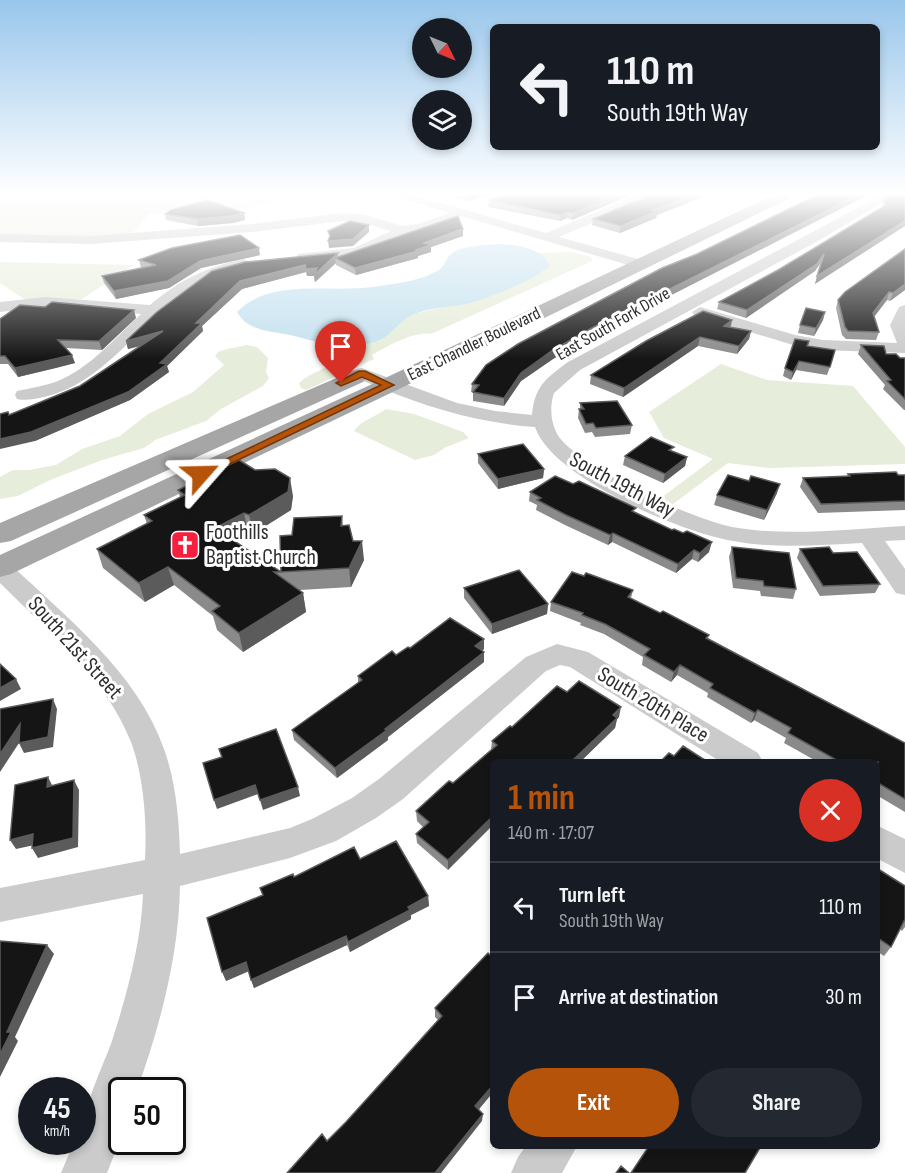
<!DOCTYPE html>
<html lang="en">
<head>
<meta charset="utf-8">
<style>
	body { margin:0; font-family:"Sofia Sans Condensed",sans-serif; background:#242831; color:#f1f3f6; height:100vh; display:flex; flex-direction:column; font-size:22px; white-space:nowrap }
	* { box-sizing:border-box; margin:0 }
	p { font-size:20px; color:#9ea1a6 }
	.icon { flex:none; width:33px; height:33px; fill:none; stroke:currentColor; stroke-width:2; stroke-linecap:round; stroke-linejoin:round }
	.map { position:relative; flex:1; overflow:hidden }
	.sheet { position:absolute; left:490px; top:759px; width:390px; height:390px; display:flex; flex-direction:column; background:#171b24; border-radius:9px; box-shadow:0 3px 9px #0003 }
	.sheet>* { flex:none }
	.guide { position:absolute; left:490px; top:24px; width:390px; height:126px; border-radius:9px; box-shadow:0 3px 9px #0003; background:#171b24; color:#f1f3f6; overflow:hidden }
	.needle { width:39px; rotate:133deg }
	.fabs { position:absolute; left:412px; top:18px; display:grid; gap:12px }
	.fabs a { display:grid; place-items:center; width:60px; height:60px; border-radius:50%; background:#171b24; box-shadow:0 3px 9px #0003; font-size:30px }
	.speed { position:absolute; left:18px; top:1077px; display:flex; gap:12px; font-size:30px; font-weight:700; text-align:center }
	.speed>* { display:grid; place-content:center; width:78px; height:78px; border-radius:50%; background:#171b24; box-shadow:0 3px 9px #0003; line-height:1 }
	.speed small { font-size:15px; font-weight:400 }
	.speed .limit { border:3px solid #111; border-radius:9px; background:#fff; color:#111 }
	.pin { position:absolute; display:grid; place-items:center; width:51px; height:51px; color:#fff; margin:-62px -26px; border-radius:50% 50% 50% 0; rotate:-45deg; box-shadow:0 0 6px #0007 }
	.pin .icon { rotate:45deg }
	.me { position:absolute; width:66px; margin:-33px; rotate:65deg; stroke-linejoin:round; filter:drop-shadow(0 0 4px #0008) }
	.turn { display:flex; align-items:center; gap:21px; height:126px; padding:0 18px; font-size:27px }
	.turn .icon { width:78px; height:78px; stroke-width:2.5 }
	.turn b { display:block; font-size:42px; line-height:51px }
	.round { display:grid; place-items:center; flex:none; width:63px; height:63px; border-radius:32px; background:#242831 }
	.overview { display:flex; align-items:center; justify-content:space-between; height:102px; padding:0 18px }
	h1 { font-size:36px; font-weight:700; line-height:45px; color:#b45309 }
	.action { display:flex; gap:12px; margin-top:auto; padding:12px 18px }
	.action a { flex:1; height:69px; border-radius:36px; background:#b45309; color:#fff; font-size:24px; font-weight:700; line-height:69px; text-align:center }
	.action a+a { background:#242831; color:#f1f3f6 }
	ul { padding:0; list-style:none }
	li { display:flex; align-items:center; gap:18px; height:90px; padding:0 18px; border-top:2px solid #363941 }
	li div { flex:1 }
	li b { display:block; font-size:22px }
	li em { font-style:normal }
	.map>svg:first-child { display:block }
</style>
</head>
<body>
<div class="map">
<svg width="905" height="1173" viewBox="0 0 905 1173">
	<rect width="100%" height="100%" fill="#fff"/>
	<!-- green -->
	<path fill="#e6edda" d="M0 195H327L334 196 268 203 235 210 150 213 132 234 85 237 0 235Z
		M572 252 591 257 592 261 431 334C416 330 385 347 372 355L374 359 306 390 301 388 299 383C310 372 328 370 339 357L336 353 319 346C339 342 359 351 379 340 392 333 398 320 412 314L484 298 544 271 547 260 537 253Z
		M0 262 133 265 82 299H24L0 283Z
		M247 345 257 347 268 358 266 372 269 378 263 386 221 409 206 421 155 440 144 448 102 460 50 480 18 496 0 499V477L13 470H29L56 465 82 449 120 436 148 414 193 392 224 365 215 356 218 352 227 349Z
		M721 364 767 380 853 386 905 447V464L769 468 728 463 665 510 653 504 713 459 664 438 649 412Z
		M386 409 414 414 463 432 469 438 446 447 434 455 415 460 354 431C361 420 376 417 386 409Z"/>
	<!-- water -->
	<path fill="#c4e1ef" d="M497 244C512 244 547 248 549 267 531 281 492 297 470 303 453 307 436 307 420 312 398 318 395 335 375 342 346 352 323 343 294 336 274 331 249 333 237 312 270 278 328 293 373 287 392 284 417 282 435 272 444 268 444 263 449 256 456 246 486 245 497 244Z"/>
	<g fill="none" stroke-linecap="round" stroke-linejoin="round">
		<!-- minor -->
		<path fill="#cbcbcb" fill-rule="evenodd" d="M395 195H413L546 233 636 195H644V201L559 237 645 261 647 264 645 267H635L461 216 425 231 406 234 362 255 303 261 298 260 296 257 298 254 354 248 391 231 364 223 343 221 252 232 91 244 0 242V234L91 236 252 224 343 213 365 215 403 226 418 224 450 213 397 197Z
			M882 195H896L816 242 580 370 554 393C549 407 551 425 559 437 583 469 692 519 732 527 788 537 848 529 905 526V540L885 541 905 569V595L896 593 862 543C819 545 776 549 733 541 683 533 552 478 535 427 481 423 431 409 381 388 372 384 359 381 353 373L356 369 362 368 457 403 495 411 532 415C535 386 545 379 568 362Z
			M243 259 250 263 248 266C223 272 202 280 181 295 135 328 104 383 44 397 35 399 26 401 17 399L15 395 17 391C31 388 45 386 58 381 90 368 116 337 141 314L45 307 0 312V302L45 297 150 305C179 280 207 267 243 259Z
			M905 305V353L823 350 793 345 694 315 692 312 700 307 795 335 823 340 897 343 890 325 899 307Z
			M0 561 9 563C66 617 137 672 164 749 176 782 179 819 180 854L290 828 312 819 352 798 379 779 526 657 557 644 588 652 758 753 763 762H721L570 667 560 665 546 671 403 799 376 818 336 841 290 858 180 886C179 955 160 1026 137 1090H122V1135L107 1173H61L74 1142H82C82 1107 100 1074 112 1041 127 994 141 943 143 894L0 922V888L145 860C147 823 144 777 131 742 106 678 47 630 0 583Z
			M878 826 905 839V873L878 859Z
			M526 1146H577L562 1173H511L518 1157Z"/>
		<!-- major -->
		<path fill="#a6a6a6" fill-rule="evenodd" d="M773 195H793L790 198 397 390 11 574 0 577V555L381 380Z
			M355 370 363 372 367 377 363 382 11 541 0 543V523Z"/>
	</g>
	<!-- wall -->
	<path fill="#8a8a8a" d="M445 195H488L468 201Z
		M631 195 572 220 567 218 560 221 488 207 489 200Z
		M905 195 815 284 822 261 815 271 746 318 717 309 719 302 778 270 882 207 883 200Z
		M645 197H703L657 215 656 218 620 233 592 225 593 219Z
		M244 213 245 220 233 223 198 226 166 220 165 214Z
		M463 229V236L431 247V252L418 256V258L356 275 336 265V263L315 282 314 276H307L306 272 242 289 202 326 203 331 167 366 169 372 130 400 35 441 9 415 80 386 141 346 128 349 126 341 157 312 338 257Z
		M260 255 201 268 169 288 116 299 104 283 102 276 142 268H141L139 260Z
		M905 290 890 301 887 300 874 316 879 332 876 340 846 339 842 335 836 308 838 300Z
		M45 307 136 318 102 350 66 348 75 363 18 377 8 364H0V319Z
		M825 312 823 320 814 336 798 333 800 325Z
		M732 320 731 327 751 331 749 339 737 354 698 346 623 397 590 384 591 375Z
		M591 336 553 359 521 381 504 406 473 401V392H471L472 384Z
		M809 341 808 346 830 367 827 375 796 370 791 380 783 376 785 368Z
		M861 345 886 354 900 358H905V410H904L883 389 885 385 858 354Z
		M580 403 632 425 630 434 595 437 592 432 585 433 578 418 579 409H580Z
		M673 451 687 457 685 466 663 483 623 465 625 456Z
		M478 454 544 469 543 478 498 489 478 463Z
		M848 474 905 475V510L818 513 800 487 803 478 847 476Z
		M178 490 293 496 291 510 253 534 248 531 232 540 281 572 282 578 281 572 292 535 342 516 343 526 364 560 351 587 300 590 303 593 306 612 243 652 217 630 213 616 174 585 145 602 103 568 97 549 147 524 144 515 180 497Z
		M530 492 635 513 709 552 698 562 692 559 676 573 612 542 608 545 565 525 536 510 537 505 529 501Z
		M777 493 764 520 714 505 717 495Z
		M732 547 796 589 793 599 761 596 760 591 733 588 729 557Z
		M800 549 833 553 880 584 875 593 820 596 797 558Z
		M584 576 633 590 631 598 660 613 709 635 708 638 905 743V812L878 796V762H818L784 743 786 738 754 720 751 723 707 697 708 693 677 675 671 682 642 665 643 657 604 634 580 625 581 623 550 611 551 602Z
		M464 588 548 604 547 614 492 634 464 598Z
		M410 648 484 649 482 650 484 652V662L388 737V740L337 778 294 740 292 730 358 683V676Z
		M567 692 619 717 617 719 615 728 580 762H494L448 870 417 843 416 834 423 827 417 821 416 811 453 783 491 750 492 741Z
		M360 859 428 896 429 906 411 915V919L350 952 347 945 254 988 249 971 226 981 262 895 294 877Z
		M878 869 905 886V927L902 931 900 929 891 947 884 956 878 952Z
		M494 956V1091L479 1109 482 1121 327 1141 346 1122 438 1020 435 1017V1008Z"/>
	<!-- shaded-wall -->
	<path fill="#5b5b5b" d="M468 195H488L468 201Z
		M617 195H631L572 220 573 213Z
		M694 195H703V197L657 215 656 218 620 233 621 226 653 210Z
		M858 195H868L591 336 553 359 521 381 504 406V398L521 373 553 350 592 328Z
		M568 212 567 218 560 221V215Z
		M244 213 245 220 233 223 198 226 197 219Z
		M905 221V226L815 284 817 276Z
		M369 225V232L353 246 329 248 328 241Z
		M463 229V236L431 247V252L418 256V258L356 275 355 268 416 250 424 243Z
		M259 248 260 255 201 268 169 288 116 299 114 291 200 261Z
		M338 253V259L335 258 336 263 315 282 314 276H307L306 269Z
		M824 254 822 261 815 271 746 318 747 310Z
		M305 265 306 272 242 289 202 326 203 331 167 366 169 372 130 400 35 441 0 449V439L160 363 196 323 240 281Z
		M905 284V290L890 301 893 293Z
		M889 292 887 300 871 321 873 313Z
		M134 310 136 318 102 350 99 341Z
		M825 312 823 320 814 336 816 328Z
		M732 320 730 328 724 326Z
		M163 331 165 339 128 349 126 341Z
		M751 331 749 339 737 354 739 346Z
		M700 337 698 346 623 397 624 388Z
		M72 355 75 363 56 368 18 377 15 368Z
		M799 361 796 370 791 380 793 372Z
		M687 457 685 466 663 483 665 474Z
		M544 469 543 478 498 489V479Z
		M290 478 293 496 291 510 253 534 249 515Z
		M780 484 777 493 764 520 767 510Z
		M244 513 248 531 220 547 215 528Z
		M613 533 612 542 608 545 610 535Z
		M362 541 364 560 351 587 349 568Z
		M712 542 709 552 698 562 700 553Z
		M694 550 692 559 676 573 678 564Z
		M168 567 174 585 145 602 139 583Z
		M303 593 306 612 243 652 239 633Z
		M548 604 547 614 492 634V624Z
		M484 639V649L475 656V646Z
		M484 652V662L388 737V740L337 778 335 768Z
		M680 665 677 675 671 682 674 672Z
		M16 679 21 689 0 701V688Z
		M53 699 57 709 53 747 24 753 19 743 0 772V754L20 724Z
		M621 707 619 717 617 719 615 728 580 762H571Z
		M758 710 754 720 751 723 755 713Z
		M48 777 53 787H47Z
		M74 780 79 790 78 847 38 858 32 848Z
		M255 785 258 794 217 809 214 800Z
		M298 787 300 796 263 810 260 800Z
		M494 815V824L448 870V860Z
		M33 834 39 844 16 849 10 840Z
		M428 896 429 906 411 915V919L350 952 348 942 408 907Z
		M346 936 347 945 254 988 251 980Z
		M47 945 54 954 15 1037 18 1041 0 1077V1054L7 1032Z
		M246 962 249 971 226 981 222 972Z
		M494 1084V1091L475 1114V1106Z
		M483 1114 482 1121 441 1173H435Z"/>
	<!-- building -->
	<path fill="#151515" stroke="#5b5b5b" stroke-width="1.5" d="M505 195H617L573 213 568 212 560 215 489 200Z
		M646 195H694L653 210 657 211 621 226 593 219 646 197Z
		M817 195H858L592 328 553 350 521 373 504 398 473 392 479 385 472 384 486 365 518 344 662 268 697 254Z
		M891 195H905V221L817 276 824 254 817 264 747 310 719 302 778 270 886 205 883 200Z
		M207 200 244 213 232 216 197 219 165 214 171 210Z
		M458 216 463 229 424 243 431 245 416 250 418 251 355 268 335 258Z
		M350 221 369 225 353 239 328 241 330 236 328 231Z
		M240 235 259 248 200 261 168 281 114 291 102 276 156 265 139 260 172 248Z
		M905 249V284L893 293 889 292 873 313 879 332 848 331 845 327 838 300 845 292Z
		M338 253 314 275 317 268 306 269 305 265 240 281 196 323H202L160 363 167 364 128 392 31 432 0 439V414L8 412 9 415 80 386 163 331 126 341 157 312 212 271 245 262Z
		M52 302 134 310 99 341 58 340 72 355 15 368 5 356H0V319L20 305 45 307Z
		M806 308 825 312 816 328 800 325Z
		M703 311 732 320 724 326 751 331 739 346 700 337 624 388 591 375 646 341Z
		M795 339 809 341 807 346 835 350 830 367 799 361 793 372 785 368Z
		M861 345 884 346 886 354H896L900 358H905V399L887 381 891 380Z
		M617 401 632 425 596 428 593 423 586 424 579 409H584L580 403Z
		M651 437 674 447 669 450 687 457 665 474 625 456Z
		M523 444 544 469 498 479 478 454Z
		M239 460 255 470 275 469 290 478 288 492 249 515 244 513 215 528 281 572H274L303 593 239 633 212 611 220 606 168 567 139 583 97 549 152 521 144 515 185 495 178 490Z
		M896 472 898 475H905V501L821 504 803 478 850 476 848 474Z
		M728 475 749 481 751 476 780 484 767 510 717 495Z
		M555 476 573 484 579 481 636 508 632 511 672 530 674 529 683 533 687 531 712 542 700 553 694 550 678 564 613 533 610 535 566 515 537 500 541 498 530 492Z
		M342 516 341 526 349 525 353 541H362L349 568 281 572 280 536 292 535 294 518Z
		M732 547 789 553 796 589 764 586 763 581 736 578Z
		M829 547 833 553 857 552 880 584 823 586 800 549Z
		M519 570 548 604 492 624 464 588Z
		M572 572 584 576 586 573 633 590 628 597 660 613 663 611 709 635 706 638 905 743V799L878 783V762H840L788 733 791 728 758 710 755 713 710 688 713 684 680 665 674 672 644 655 650 649 605 624 582 615 583 613 551 602Z
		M450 618 484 639 475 646 484 652 385 729 387 730 335 768 292 730 362 680 358 676 392 651 396 655 408 647 410 648Z
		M0 664 16 679 0 688Z
		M579 681 621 707 613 715 617 718 571 762H494V815L448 860 416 834 429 822 416 811 449 781 453 783 497 745 492 741 510 726 512 727 557 686 567 692Z
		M53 699 48 737 19 743 20 724 0 754V709Z
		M276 729 298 787 260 800 255 785 214 800 203 763 222 757 219 749Z
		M683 746 708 762H660L669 753 674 756Z
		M48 777 47 787 74 780 73 838 32 848 33 834 10 840 15 785Z
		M396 841 428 896 408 907 410 910 348 942 346 936 251 980 246 962 222 972 207 918 263 895 260 888 293 874 294 877 354 847 360 859Z
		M878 869 905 886V919L891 947 878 938Z
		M0 941 47 945 7 1032H11L0 1054Z
		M488 953 492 957 494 956V1084L475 1106 483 1114 435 1173H287L322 1134 327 1141 346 1122 442 1016 435 1008Z
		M649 1146H761L745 1173H631Z
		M621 1166 629 1173H616Z"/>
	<!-- sky -->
	<linearGradient id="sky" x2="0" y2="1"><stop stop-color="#99c6eb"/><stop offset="0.54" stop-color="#fff"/><stop offset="1" stop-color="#fff" stop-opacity="0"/></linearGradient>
	<rect width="905" height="359" fill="url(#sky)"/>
	<!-- route -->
	<path fill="#b45309" stroke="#753606" stroke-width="1.5" d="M359 371H365L394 385 205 476H197L195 474 381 385 362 377 341 386 336 383Z"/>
	<!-- icons -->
	<defs>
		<g id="church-square" transform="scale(1.5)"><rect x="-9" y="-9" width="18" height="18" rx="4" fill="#f61f3f" stroke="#fff"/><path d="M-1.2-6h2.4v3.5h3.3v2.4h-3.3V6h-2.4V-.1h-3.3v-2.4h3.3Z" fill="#fff"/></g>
	</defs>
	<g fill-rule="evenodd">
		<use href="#church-square" x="185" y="545"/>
	</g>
	<g text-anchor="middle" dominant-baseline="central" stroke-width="6" stroke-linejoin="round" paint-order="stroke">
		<!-- far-street labels -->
		<g font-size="18" fill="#2e2e2e" stroke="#fff">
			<text transform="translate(613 324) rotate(-30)">East South Fork Drive</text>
			<text transform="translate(474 344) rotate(-26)">East Chandler Boulevard</text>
		</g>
		<!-- street labels -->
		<g font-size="22" fill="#2e2e2e" stroke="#fff">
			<text transform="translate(622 485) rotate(28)">South 19th Way</text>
			<text transform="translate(75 648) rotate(48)">South 21st Street</text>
			<text transform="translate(653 705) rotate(31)">South 20th Place</text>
		</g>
		<!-- poi labels -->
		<g font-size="22" fill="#2e2e2e" stroke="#fff" text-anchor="start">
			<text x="206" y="532">Foothills<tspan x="206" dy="25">Baptist Church</tspan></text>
		</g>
	</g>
</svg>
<div class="fabs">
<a><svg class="needle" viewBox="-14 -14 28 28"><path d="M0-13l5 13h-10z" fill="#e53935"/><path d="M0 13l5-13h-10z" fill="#9ea1a6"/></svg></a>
<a><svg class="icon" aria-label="layers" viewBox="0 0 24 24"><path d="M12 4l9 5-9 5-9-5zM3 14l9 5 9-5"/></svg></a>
</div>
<div class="speed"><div>45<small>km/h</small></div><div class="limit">50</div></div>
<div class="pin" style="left:341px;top:383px;background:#d93025"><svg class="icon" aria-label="arrive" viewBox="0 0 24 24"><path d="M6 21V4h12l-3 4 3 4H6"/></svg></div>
<svg class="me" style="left:201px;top:474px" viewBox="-20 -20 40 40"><path d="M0-17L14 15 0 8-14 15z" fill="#b45309" stroke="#fff" stroke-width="4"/></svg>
<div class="guide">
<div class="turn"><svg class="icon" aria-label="left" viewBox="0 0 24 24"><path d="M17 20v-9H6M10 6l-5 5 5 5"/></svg><div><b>110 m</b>South 19th Way</div></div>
</div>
<section class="sheet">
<div class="overview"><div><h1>1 min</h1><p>140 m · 17:07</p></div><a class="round" style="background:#d93025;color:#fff"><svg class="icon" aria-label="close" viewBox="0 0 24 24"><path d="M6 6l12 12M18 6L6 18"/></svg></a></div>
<ul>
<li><svg class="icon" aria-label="left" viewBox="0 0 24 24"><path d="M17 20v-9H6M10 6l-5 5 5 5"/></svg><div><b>Turn left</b><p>South 19th Way</p></div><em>110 m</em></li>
<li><svg class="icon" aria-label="arrive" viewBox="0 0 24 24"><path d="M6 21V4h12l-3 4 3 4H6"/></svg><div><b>Arrive at destination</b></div><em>30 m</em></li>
</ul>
<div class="action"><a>Exit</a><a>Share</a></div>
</section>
</div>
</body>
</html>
